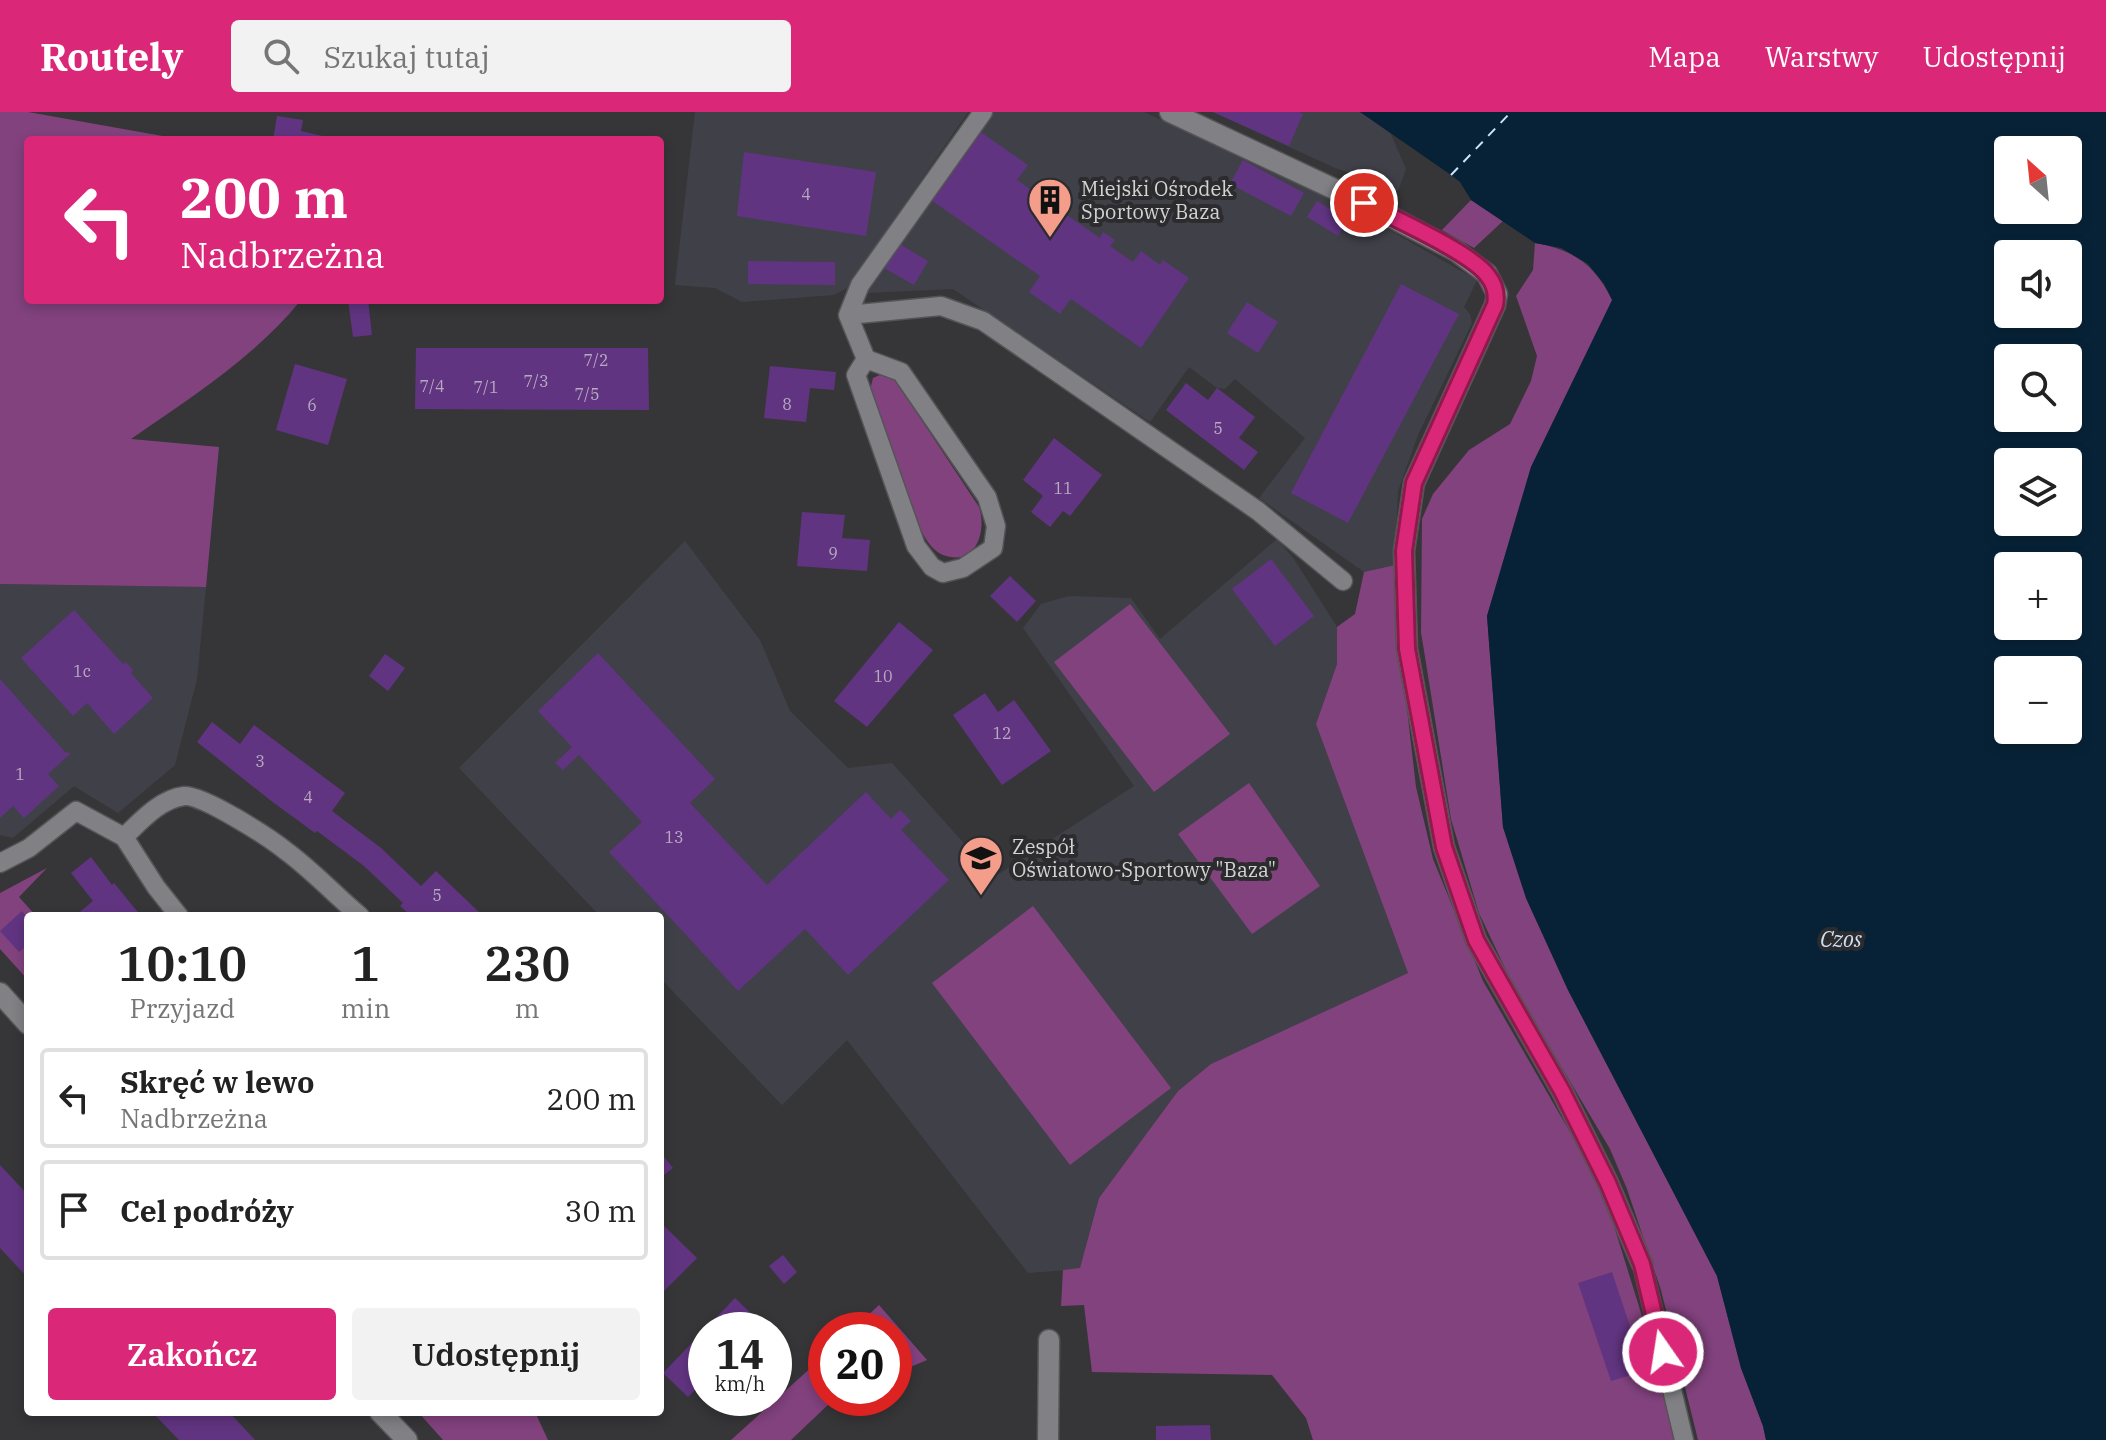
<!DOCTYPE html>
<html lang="pl">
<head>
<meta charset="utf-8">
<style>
	body { margin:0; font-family:"IBM Plex Serif",serif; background:#f2f2f2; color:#222; height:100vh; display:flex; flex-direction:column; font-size:30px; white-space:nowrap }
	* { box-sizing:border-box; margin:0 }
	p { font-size:26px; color:#767676 }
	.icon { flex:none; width:44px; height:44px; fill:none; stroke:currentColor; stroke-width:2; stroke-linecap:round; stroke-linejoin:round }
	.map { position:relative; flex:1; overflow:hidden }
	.sheet { position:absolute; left:24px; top:800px; width:640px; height:504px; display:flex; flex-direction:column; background:#fff; border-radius:8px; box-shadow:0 4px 12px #0003 }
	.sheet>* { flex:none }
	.banner { position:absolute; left:24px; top:24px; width:640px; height:168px; border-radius:8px; box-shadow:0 4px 12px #0003; background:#db2777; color:#fff; overflow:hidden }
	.needle { width:52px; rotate:333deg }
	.tools { position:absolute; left:1994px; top:24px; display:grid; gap:16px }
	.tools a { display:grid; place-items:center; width:88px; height:88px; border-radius:8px; background:#fff; box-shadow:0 4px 12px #0003; font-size:40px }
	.speed { position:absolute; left:688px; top:1200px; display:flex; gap:16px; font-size:40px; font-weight:700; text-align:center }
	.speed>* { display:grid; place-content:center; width:104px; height:104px; border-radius:50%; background:#fff; box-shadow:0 4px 12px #0003; line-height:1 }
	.speed small { font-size:20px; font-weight:400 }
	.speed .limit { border:12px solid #d22; background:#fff; color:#111 }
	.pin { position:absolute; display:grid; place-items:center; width:68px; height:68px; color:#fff; margin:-34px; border:4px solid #fff; border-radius:50%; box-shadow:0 2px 8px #0007 }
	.me { position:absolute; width:88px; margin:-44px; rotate:347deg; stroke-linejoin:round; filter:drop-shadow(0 0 6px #0008) }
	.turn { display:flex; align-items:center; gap:28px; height:168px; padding:0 24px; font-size:36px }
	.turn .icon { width:104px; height:104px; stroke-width:2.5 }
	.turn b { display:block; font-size:56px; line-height:68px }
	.eta { display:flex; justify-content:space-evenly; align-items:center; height:136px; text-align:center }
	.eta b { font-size:48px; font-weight:600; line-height:56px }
	.action { display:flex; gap:16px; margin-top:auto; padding:16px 24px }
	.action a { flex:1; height:92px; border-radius:8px; background:#db2777; color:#fff; font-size:32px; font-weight:600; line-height:92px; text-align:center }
	.action a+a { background:#f2f2f2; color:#222 }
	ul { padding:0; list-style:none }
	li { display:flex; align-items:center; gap:24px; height:100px; margin:0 16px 12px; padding:0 8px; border:4px solid #e0e0e0; border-radius:8px }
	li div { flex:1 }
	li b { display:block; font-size:30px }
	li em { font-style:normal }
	header { display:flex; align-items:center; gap:48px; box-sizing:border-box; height:112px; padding:0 40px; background:#db2777; color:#fff }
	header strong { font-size:38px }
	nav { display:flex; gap:44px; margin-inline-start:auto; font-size:28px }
	.search { width:560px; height:72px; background:#f2f2f2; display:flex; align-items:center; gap:20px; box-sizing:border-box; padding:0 28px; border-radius:8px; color:#767676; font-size:30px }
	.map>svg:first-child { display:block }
</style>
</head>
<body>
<header>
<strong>Routely</strong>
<div class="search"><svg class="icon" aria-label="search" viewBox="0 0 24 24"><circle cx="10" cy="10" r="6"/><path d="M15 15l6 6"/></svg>Szukaj tutaj</div>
<nav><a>Mapa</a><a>Warstwy</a><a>Udostępnij</a></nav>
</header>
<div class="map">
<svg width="2106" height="1328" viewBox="0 0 2106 1328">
	<rect width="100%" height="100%" fill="#363639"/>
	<!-- built -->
	<path fill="#404049" d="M695 0H968L847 176 834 183 742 190 715 176 675 173Z
		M992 0H1144L1317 77 1477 168 1464 195 1470 202 1472 211 1418 323 1398 379 1395 453 1364 460 1259 386 1305 326 1235 267 1225 277 1217 276 1189 255 1150 310 953 177 866 181 898 131Z
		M1213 0H1360L1390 20 1406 57 1398 79 1333 55Z
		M1277 427 1294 447 1337 515V552L1316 612 1408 861 1211 952 1178 979 1099 1086 1080 1157 1028 1161 847 928 782 993 660 866V804H600L459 656 685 429 760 528 790 599 848 656 892 651 994 765 1134 674 1023 516 1041 492 1069 484 1131 486 1160 527Z
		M0 472 206 475 197 567 175 653 118 701 74 674 13 726 0 723Z"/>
	<!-- green -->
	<path fill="#82427e" d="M0 0H28L185 28H28V188H301C255 245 191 285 131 327L219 335 206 475 0 472Z
		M1471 88 1503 109 1474 136 1442 118Z
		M1535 131C1574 138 1594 152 1613 189L1531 355 1487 504 1503 715 1526 786 1568 878 1717 1164 1741 1256 1763 1314 1766 1328H1698L1661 1178 1627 1077 1610 1037 1513 873 1479 801 1451 707 1421 520 1422 407 1433 382 1469 338 1510 312 1531 269 1537 244 1516 184 1533 158Z
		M880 263 891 265 897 271 979 395C987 419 976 455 943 443 929 437 922 420 916 408L870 278 873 266Z
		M1395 453 1401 545 1416 675 1433 747 1483 869 1586 1048 1610 1101 1668 1288 1677 1328H1313L1306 1306 1272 1263 1092 1260 1084 1193 1061 1194 1063 1158 1080 1156 1099 1086 1178 979 1211 952 1408 861 1316 612 1337 552V515L1355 502 1364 460Z
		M1130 492 1230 622 1154 680 1054 550Z
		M1249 671 1320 774 1252 822 1178 722Z
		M47 756 19 785 36 804H28V868L0 837V781Z
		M1033 794 1171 976 1070 1053 932 871Z
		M879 1193 927 1248 894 1262V1218H852Z
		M826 1242V1286H840L831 1290 791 1328H731Z
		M418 1300H535L548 1328H443Z"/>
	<!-- water -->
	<path fill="#072237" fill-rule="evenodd" d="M1360 0H2106V1328H1766L1763 1314 1741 1256 1717 1164 1568 878 1526 786 1503 715 1487 504 1531 355 1612 188 1604 172 1588 152 1561 136 1535 131 1471 88 1460 70 1451 63ZM2008 38H2068V98H2008ZM2068 142V202H2008V142ZM2068 246V306H2008V246ZM2008 350H2068V410H2008ZM2068 454V514H2008V454ZM2068 558V618H2008V558Z"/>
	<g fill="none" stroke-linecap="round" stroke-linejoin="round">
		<!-- ferry -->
		<path stroke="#cfe2f4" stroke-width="2" stroke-dasharray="10 8" stroke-linecap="butt" d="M1451 63 1511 0"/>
	</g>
	<!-- building -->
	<path fill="#613481" d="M1213 0H1299L1303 2 1289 34Z
		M277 4 303 8 301 19 339 28H273Z
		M979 19 1028 53 1017 68 1039 83 1044 78 1055 85 1051 92 1100 126 1103 120 1115 128 1110 134 1133 150 1141 139 1160 153 1163 148 1189 166 1141 236 1071 187 1060 202 1029 180 1040 164 931 88Z
		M744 40 876 60 866 124 737 104Z
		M1243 48 1304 81 1291 104 1230 72Z
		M1317 89 1348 108 1338 124 1307 105Z
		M898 131 928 149 914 173 884 156Z
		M748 149 835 150V173L748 172Z
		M1401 172 1459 202 1348 411 1291 381Z
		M348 188H368L372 223 353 225Z
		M1247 190 1278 210 1258 241 1227 221Z
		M416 236H648L649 298 415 297Z
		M295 252 347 267 328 333 276 318Z
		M770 254 836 260 834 278 810 276 806 310 764 306Z
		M1186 271 1208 288 1217 276 1255 305 1239 326 1258 340 1244 358 1166 298Z
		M1054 326 1102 363 1070 404 1063 399 1050 415 1031 400 1043 384 1023 368Z
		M802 400 845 403 842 426 870 428 867 459 797 454Z
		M1271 447 1314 504 1275 534 1232 477Z
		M1010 464 1036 489 1017 510 990 484Z
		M74 498 123 552 126 550 133 558 131 561 153 586 114 622 87 591 73 604 21 546Z
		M899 510 933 538 867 615 834 589Z
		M598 541 715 667 690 691 767 773 866 680 891 707 900 698 911 709 901 718 949 768 848 863 805 817 738 879 609 740 642 710 579 643 563 658 555 651 572 635 538 599Z
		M385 542 405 556 388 579 369 564Z
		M0 567 66 641 68 640 70 642 48 662 59 674 24 706 13 694 0 706Z
		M985 581 998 600 1014 588 1051 639 1002 673 953 603Z
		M212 610 240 632 254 613 345 681 332 699 381 736 421 774 436 759 483 804H411L400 794 403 791 364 754 317 719 315 721 270 688 197 630Z
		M91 745 112 773 114 771 141 804H75L93 789 71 761Z
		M22 799 28 806V833L19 840 0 819Z
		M660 1040 673 1056 660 1066Z
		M0 1053 28 1083V1166L0 1136Z
		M660 1110 697 1146 660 1183Z
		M783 1143 797 1160 784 1172 769 1154Z
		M1612 1160 1645 1259 1611 1269 1578 1171Z
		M735 1186 761 1211 754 1218H706V1267L688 1285 663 1261Z
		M152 1300H229L255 1328H179Z
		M1210 1313 1211 1328H1156V1314Z"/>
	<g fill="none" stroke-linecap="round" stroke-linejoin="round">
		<!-- lane casing -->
		<g stroke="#545456" stroke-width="21">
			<path id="lane" d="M848 203 941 194 983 209 1258 399 1343 469
				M866 247 856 263 916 434 932 455 943 461 963 456 993 436 996 414 987 385 901 260 866 247 848 203 860 173 983 0
				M124 725C141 709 160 687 184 684 202 682 270 726 286 739 312 758 335 783 360 804
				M0 751 29 736 76 699 124 725 156 775 179 804
				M1642 1152 1684 1328"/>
		</g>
		<!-- street casing -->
		<g stroke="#545456" stroke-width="23">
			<path id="street" d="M1170 0 1364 91 1456 139 1487 162 1497 182 1495 193 1414 371 1404 439 1407 537 1444 735 1476 828 1562 979 1608 1071 1642 1152
				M0 881 28 912
				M380 1300 407 1328
				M1048 1328 1049 1228"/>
		</g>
		<!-- lane -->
		<use href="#lane" stroke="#818185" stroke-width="18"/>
		<!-- street -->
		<use href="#street" stroke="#818185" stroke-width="20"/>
	</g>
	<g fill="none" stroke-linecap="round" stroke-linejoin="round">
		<!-- route casing -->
		<g stroke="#8e194d" stroke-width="20">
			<path id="route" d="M1364 91C1391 105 1472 141 1488 164 1495 173 1497 183 1495 193L1414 371 1404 439 1407 537 1444 735 1476 828 1562 979 1608 1071 1642 1152 1663 1240"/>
		</g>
		<!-- route -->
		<use href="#route" stroke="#db2777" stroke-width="14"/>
	</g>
	<!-- icons -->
	<defs>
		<g id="building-pin" transform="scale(2.3)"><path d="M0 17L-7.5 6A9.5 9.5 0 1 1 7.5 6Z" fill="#f49d8a" stroke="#2c2c2f"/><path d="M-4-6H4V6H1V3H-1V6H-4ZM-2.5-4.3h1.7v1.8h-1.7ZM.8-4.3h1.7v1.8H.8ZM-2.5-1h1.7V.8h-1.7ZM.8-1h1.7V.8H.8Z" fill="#111"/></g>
		<g id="school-pin" transform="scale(2.3)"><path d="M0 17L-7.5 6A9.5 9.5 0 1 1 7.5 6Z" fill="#f49d8a" stroke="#2c2c2f"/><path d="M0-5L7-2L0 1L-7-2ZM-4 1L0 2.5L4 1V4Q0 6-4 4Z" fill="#111"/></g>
	</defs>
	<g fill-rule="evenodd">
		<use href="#building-pin" x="1050" y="88"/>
		<use href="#school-pin" x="981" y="746"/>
	</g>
	<g text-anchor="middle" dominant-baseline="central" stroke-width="8" stroke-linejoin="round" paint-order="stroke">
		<!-- number labels -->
		<g font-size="16" fill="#b6abc0">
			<text x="806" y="82">4</text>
			<text x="596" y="248">7/2</text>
			<text x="536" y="269">7/3</text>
			<text x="432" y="274">7/4</text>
			<text x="486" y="275">7/1</text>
			<text x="587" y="282">7/5</text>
			<text x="787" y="292">8</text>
			<text x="312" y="293">6</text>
			<text x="1218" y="316">5</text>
			<text x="1063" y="376">11</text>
			<text x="833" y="441">9</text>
			<text x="82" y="559">1c</text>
			<text x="883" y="564">10</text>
			<text x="1002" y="621">12</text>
			<text x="260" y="649">3</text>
			<text x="20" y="662">1</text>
			<text x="308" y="685">4</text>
			<text x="674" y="725">13</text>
			<text x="437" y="783">5</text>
		</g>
		<!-- poi labels -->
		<g font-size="20" fill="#d3d3d5" stroke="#2c2c2f" text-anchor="start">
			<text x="1081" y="76">Miejski Ośrodek<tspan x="1081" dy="23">Sportowy Baza</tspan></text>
			<text x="1012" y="734">Zespół<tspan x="1012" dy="23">Oświatowo-Sportowy "Baza"</tspan></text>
		</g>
		<!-- water labels -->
		<g font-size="22" font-style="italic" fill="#cfe2f4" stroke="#2c2c2f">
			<text x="1841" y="826">Czos</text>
		</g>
	</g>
</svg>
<div class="tools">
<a><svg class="needle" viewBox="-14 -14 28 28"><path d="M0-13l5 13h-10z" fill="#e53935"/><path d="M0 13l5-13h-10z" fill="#767676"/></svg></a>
<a><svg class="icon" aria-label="sound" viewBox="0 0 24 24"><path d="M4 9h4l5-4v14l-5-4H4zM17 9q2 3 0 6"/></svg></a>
<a><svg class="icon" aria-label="search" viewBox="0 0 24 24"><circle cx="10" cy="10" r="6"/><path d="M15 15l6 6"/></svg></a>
<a><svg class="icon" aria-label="layers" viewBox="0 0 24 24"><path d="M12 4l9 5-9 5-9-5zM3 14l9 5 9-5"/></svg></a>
<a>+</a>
<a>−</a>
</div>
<div class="speed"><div>14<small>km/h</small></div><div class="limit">20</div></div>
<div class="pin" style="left:1364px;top:91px;background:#d93025"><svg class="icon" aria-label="arrive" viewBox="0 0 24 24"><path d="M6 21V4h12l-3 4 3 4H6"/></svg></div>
<svg class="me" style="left:1663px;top:1240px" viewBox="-20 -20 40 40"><circle r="17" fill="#db2777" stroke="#fff" stroke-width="3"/><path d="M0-11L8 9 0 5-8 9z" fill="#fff"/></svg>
<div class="banner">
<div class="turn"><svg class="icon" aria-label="left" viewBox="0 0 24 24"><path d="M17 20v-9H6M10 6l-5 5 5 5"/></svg><div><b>200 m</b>Nadbrzeżna</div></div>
</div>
<section class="sheet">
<div class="eta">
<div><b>10:10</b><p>Przyjazd</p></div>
<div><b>1</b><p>min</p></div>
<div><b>230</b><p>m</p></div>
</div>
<ul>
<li><svg class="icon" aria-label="left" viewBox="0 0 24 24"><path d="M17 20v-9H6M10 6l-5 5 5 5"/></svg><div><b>Skręć w lewo</b><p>Nadbrzeżna</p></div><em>200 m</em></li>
<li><svg class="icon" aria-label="arrive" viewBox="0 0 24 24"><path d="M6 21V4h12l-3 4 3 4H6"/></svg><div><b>Cel podróży</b></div><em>30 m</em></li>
</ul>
<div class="action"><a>Zakończ</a><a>Udostępnij</a></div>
</section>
</div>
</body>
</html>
